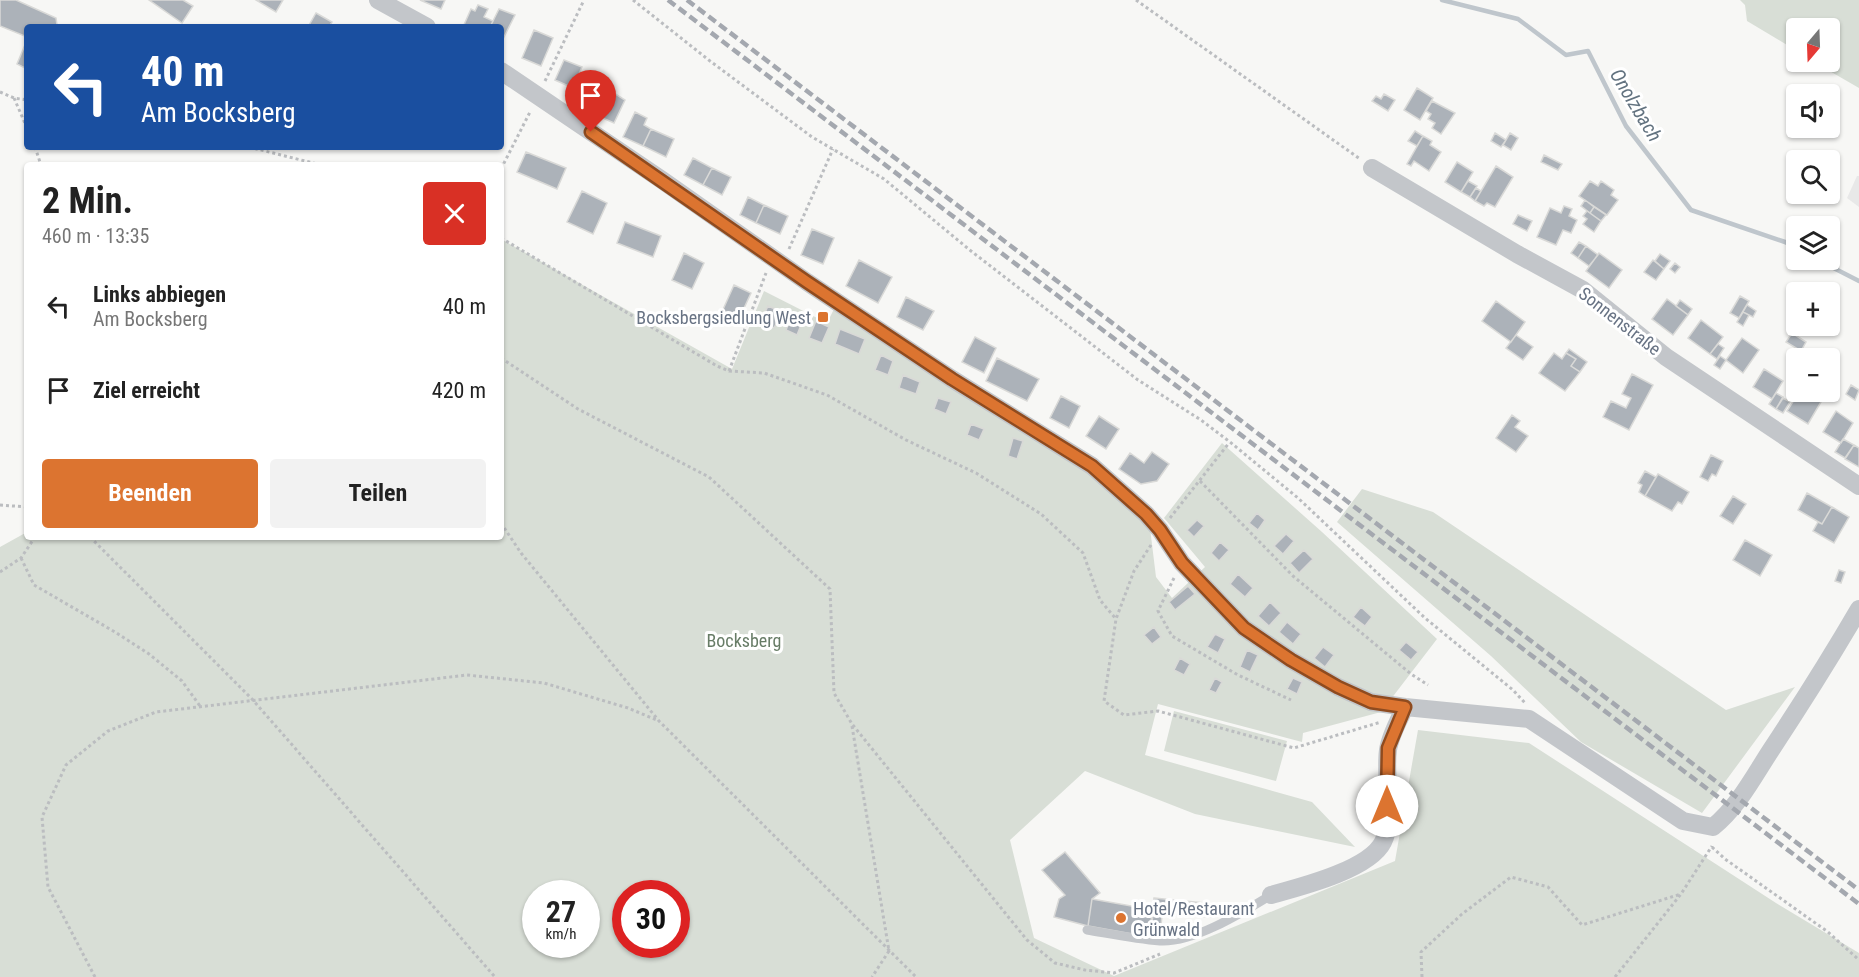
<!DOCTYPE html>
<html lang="de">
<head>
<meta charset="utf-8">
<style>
	body { margin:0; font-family:"Roboto Condensed",sans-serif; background:#f2f2f2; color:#222; height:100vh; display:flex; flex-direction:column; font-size:22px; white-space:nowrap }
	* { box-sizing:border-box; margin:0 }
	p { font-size:20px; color:#767676 }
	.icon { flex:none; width:33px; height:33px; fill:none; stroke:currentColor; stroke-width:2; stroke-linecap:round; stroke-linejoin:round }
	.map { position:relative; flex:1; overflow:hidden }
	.details { position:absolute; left:24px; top:162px; width:480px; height:378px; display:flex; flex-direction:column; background:#fff; border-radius:6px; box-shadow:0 2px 4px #0004 }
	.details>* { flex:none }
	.hud { position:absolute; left:24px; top:24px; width:480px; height:126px; border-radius:6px; box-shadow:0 2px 4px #0004; background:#1a4fa0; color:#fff; overflow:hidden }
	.needle { width:39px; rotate:199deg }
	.buttons { position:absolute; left:1786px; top:18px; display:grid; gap:12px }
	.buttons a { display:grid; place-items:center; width:54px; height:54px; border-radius:6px; background:#fff; box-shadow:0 2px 4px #0004; font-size:30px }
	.speed { position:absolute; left:522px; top:880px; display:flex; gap:12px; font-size:30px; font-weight:700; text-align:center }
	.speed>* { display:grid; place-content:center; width:78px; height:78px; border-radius:50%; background:#fff; box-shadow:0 2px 4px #0004; line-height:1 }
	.speed small { font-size:15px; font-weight:400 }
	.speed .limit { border:9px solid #d22; background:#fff; color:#111 }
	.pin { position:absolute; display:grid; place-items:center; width:51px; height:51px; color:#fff; margin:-62px -26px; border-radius:50% 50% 50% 0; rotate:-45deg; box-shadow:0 0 6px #0007 }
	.pin .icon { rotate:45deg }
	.me { position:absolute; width:66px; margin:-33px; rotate:0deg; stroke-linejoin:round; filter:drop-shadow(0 0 4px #0008) }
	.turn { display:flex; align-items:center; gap:21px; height:126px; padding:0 18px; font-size:27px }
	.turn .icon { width:78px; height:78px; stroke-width:2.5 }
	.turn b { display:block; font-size:42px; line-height:51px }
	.round { display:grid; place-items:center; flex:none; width:63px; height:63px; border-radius:6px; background:#f2f2f2 }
	.head { display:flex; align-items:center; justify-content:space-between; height:102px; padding:0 18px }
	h1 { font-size:36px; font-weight:700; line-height:45px }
	.primary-button { display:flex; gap:12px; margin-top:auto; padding:12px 18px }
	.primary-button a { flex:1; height:69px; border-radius:6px; background:#dc7430; color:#fff; font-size:24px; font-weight:700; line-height:69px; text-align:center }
	.primary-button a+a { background:#f2f2f2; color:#222 }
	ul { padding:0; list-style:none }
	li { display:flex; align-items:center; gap:18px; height:84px; padding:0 18px }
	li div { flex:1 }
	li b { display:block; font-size:22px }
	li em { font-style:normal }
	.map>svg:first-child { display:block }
</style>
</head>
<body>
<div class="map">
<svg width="1859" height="977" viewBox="0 0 1859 977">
	<rect width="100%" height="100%" fill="#f7f7f5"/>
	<!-- built -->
	<path fill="#e8e8e8" d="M1857 176H1859V207L1847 198Z"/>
	<!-- green -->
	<path fill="#d8ded6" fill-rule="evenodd" d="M1740 0H1859V88L1814 62H1830V28H1797V51L1747 21 1745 5Z
		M501 239 732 369 764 291 827 323 834 309 1087 471 1150 528 1156 577 1172 598 1205 567 1164 518 1222 443 1322 532 1437 639 1381 712 1303 733 1302 742 1158 704 1145 755 1312 802 1355 847 1195 814 1085 771 1010 840 1034 938 1114 976 1395 861 1418 730 1529 743 1776 903 1859 953V977H0V547L27 532V537H501ZM536 894H586V945H536ZM626 894H676V945H626Z
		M1362 489 1433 512 1726 710 1795 687 1702 813 1581 742 1491 656 1337 522Z
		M1174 711 1287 741 1276 781 1164 751Z"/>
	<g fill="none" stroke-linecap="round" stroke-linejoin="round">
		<!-- stream -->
		<path stroke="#bfc6cc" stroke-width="4.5" d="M1442 0 1518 19 1566 55 1588 51 1626 126 1691 210 1785 242 1797 248
			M1818 260 1859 281"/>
	</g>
	<!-- building -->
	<path fill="#acb2b9" stroke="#d9d9d7" stroke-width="1.5" d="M0 0H16L56 18 57 25V27H27V37L0 26Z
		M149 0H183L193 6 182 23Z
		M256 0H283L276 12Z
		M420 0H445L441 9Z
		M478 5 488 9 484 17 493 21 490 27H463L471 9 475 11Z
		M499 9 515 15 501 43V27H490Z
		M316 13 332 22 329 27H308Z
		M534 30 553 38 541 66 522 58Z
		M27 40V69L17 64Z
		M564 60 582 67 573 88 555 80Z
		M585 85 599 93 589 112 574 104Z
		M1417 88 1433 98 1420 120 1404 110Z
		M599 93 611 99 614 93 625 100 614 123 589 112Z
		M1384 94 1395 100 1388 111 1372 101 1376 96 1381 99Z
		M1432 101 1455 113 1441 134 1432 128 1435 123 1428 119 1431 114 1426 111Z
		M635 112 647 118 644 125 651 129 643 146 623 137Z
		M651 129 674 139 666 157 643 146Z
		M1415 131 1423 136 1417 146 1408 141Z
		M1495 133 1506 140 1501 147 1491 141Z
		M1510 133 1518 138 1511 150 1503 145Z
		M1423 136 1432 141 1430 145 1441 152 1429 171 1414 161 1411 166 1407 164Z
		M526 152 566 168 557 189 517 172Z
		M1544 155 1562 164 1558 170 1541 162Z
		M693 158 712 168 703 185 684 175Z
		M1457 162 1473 172 1461 192 1445 182Z
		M1496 166 1513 177 1495 207 1487 203 1484 206 1475 201Z
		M712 168 731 177 722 195 703 185Z
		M1468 181 1477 186 1470 197 1461 192Z
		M1590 181 1598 186 1601 181 1614 190 1611 195 1618 200 1607 215 1579 196Z
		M1476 188 1481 191 1475 201 1470 197Z
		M582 191 607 203 593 234 567 222Z
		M748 197 764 205 756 223 740 215Z
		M1585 200 1594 207 1590 213 1581 206Z
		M764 205 788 216 780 234 756 223Z
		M1564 206 1572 209 1569 216 1577 220 1571 233 1563 230 1556 245 1537 237 1550 208 1561 213Z
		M1594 207 1606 215 1601 221 1590 213Z
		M1587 211 1601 221 1594 232 1583 224 1587 219 1583 216Z
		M1518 215 1532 221 1527 231 1513 224Z
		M625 222 661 236 653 257 617 243Z
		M812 229 834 238 823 264 801 255Z
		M1579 242 1586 246 1578 258 1571 253Z
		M1586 246 1598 255 1589 266 1578 258Z
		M684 253 704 263 692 289 672 280Z
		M1599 253 1622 270 1609 288 1586 271Z
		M1660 254 1670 261 1664 269 1655 261Z
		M859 260 892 277 878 303 846 286Z
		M1653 260 1664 269 1656 280 1644 272Z
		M1675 263 1680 267 1675 273 1670 269Z
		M734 285 751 293 738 321 721 314Z
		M1740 296 1749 301 1739 318 1730 313Z
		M906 297 934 311 923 330 897 317Z
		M1667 299 1688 315 1673 335 1652 319Z
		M1680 300 1692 309 1688 315 1676 306Z
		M1496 301 1525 322 1511 342 1482 321Z
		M1747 305 1756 311 1753 317 1743 312Z
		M768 306 782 312 774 328 761 321Z
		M1743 312 1749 315 1743 326 1737 322Z
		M790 320 801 325 797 335 786 330Z
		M1701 320 1723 337 1710 354 1688 338Z
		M816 321 829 327 822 343 809 338Z
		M840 329 865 339 859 354 835 344Z
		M1792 333 1806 342 1801 351 1786 342Z
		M1516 335 1533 347 1523 360 1506 348Z
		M975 337 996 348 984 373 962 362Z
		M1742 338 1759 350 1743 373 1726 360Z
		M1718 344 1724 348 1717 359 1710 354Z
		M1569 349 1587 362 1580 372 1571 366 1576 359 1566 353Z
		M1554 353 1562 359 1566 353 1576 359 1571 366 1580 372 1565 391 1539 373Z
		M881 355 893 361 888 375 875 370Z
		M1720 356 1726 360 1720 369 1714 365Z
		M997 358 1039 379 1027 401 986 381Z
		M1764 369 1783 381 1772 399 1753 387Z
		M1632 374 1653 385 1629 430 1603 417 1611 401 1626 408 1631 398 1622 394Z
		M903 375 920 382 916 394 899 388Z
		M1851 385 1859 390 1855 400 1846 394Z
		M1799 392H1804L1821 402 1808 424 1787 411Z
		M1776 393 1783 397 1776 409 1769 404Z
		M1061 396 1080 406 1069 428 1050 418Z
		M938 398 951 402 946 414 934 409Z
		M1783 398 1790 402 1783 413 1776 409Z
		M1836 411 1853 423 1841 443 1823 432Z
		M1512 415 1520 421 1515 427 1528 436 1516 452 1496 438Z
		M1099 416 1119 429 1106 449 1086 436Z
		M971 424 984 429 979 440 967 435Z
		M1013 438 1023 441 1017 459 1008 456Z
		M1843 439 1854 445 1845 458 1835 452Z
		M1854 445 1859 448V467L1845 459Z
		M1152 452 1169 464 1157 481 1141 484 1119 469 1130 453 1144 463Z
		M1711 455 1723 461 1716 476 1712 474 1708 481 1700 477Z
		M1645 471 1656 477 1645 496 1639 492 1642 485 1638 483Z
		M1658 474 1689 492 1682 504 1678 502 1672 511 1645 496Z
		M1807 493 1832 507 1822 524 1798 510Z
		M1733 496 1746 504 1733 524 1720 516Z
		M1832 507 1849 517 1834 543 1813 531 1818 522 1822 524Z
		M1257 513 1265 520 1258 530 1249 523Z
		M1197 520 1204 526 1194 537 1187 530Z
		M1286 534 1294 541 1283 554 1274 546Z
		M1745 540 1772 555 1760 576 1733 560Z
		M1220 542 1229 550 1219 561 1211 553Z
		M1304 550 1313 559 1299 573 1290 563Z
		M1839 570 1845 572 1841 583 1835 581Z
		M1238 574 1253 588 1245 597 1230 584Z
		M1188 586 1195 594 1175 610 1169 602Z
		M1270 602 1281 613 1269 626 1258 616Z
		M1361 607 1372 617 1365 626 1353 617Z
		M1287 622 1301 634 1293 644 1279 632Z
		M1154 627 1161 637 1152 644 1144 635Z
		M1215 634 1225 639 1218 653 1207 647Z
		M1406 642 1418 652 1411 660 1399 650Z
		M1323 647 1334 655 1325 667 1314 658Z
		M1247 650 1258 655 1250 672 1240 667Z
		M1180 658 1190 664 1184 675 1174 670Z
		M1215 678 1222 682 1216 693 1209 690Z
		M1293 678 1302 682 1297 694 1287 689Z
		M1065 852 1100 893 1092 899 1088 926 1054 917 1059 899 1065 895 1042 870Z
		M1154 898 1215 904 1217 917 1162 915 1160 936 1149 937Z
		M1092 899 1154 910 1149 937 1088 926Z"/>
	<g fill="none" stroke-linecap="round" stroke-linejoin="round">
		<!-- path -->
		<path stroke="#bbbdc0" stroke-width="3" stroke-dasharray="3 3" stroke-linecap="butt" d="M633 0 710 61 812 137 884 179 971 251 1138 380 1201 420 1230 442 1298 498 1425 618 1513 690 1525 703
			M1136 0 1360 159
			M545 81 584 0
			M0 92 14 98 27 100
			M14 98 27 128
			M35 147 41 165
			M249 147 321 165
			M501 169 530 112
			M501 238 717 366 729 371 764 373 827 395 906 440 976 473 1041 514 1083 553 1100 600 1116 619
			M789 249 833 149
			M501 358 578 409 709 477 830 589 834 693 852 724 1027 940 1055 963 1085 970 1114 973 1160 954
			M729 371 766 273
			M1200 481 1293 576 1411 674 1428 685
			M0 505 27 507
			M1170 518 1229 443
			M501 523 521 553 659 721 916 977
			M90 537 252 699 495 977
			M1151 545 1134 571 1116 619 1104 701 1124 715 1158 711 1294 748 1381 722
			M21 558 34 585 115 632 149 654 182 681 200 706
			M0 572 21 558 35 537
			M1174 578 1158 611 1172 636 1238 675 1291 700
			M852 726 889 951 872 977
			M1712 847 1725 859 1828 932 1859 960
			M95 977 48 887 42 817 66 765 108 731 156 712 467 675 544 683 628 708 659 721
			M1422 977 1421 952 1462 914 1511 877 1548 887 1582 925 1681 894
			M1615 977 1681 894 1712 846"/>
		<!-- lane -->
		<path stroke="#c3c6ca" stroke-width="9" d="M1087 930C1111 934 1136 939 1160 941 1194 943 1243 912 1271 895"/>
		<!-- street -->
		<path stroke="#c3c6ca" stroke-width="18" d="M378 0 427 27
			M501 71 662 180 807 282 952 379 1092 466 1146 514 1160 530 1182 563 1244 628 1291 660 1338 687 1371 702 1405 707 1529 719 1683 821 1713 827C1738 807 1754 776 1771 750 1802 703 1831 657 1859 609
			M1372 168 1517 254 1583 290 1666 357 1859 486
			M1271 895C1300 887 1369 870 1383 842 1395 818 1384 778 1388 750 1390 736 1399 720 1405 707"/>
		<!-- rail -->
		<path stroke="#a4a8af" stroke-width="4.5" stroke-dasharray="9 4.5" stroke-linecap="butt" d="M668 0 1859 904
			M687 0 1859 890"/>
	</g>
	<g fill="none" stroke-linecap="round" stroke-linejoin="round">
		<!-- route casing -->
		<g stroke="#8f4b1f" stroke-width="15">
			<path id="route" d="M591 132 807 282 952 379 1092 466 1146 514 1160 530 1182 563 1244 628 1291 660 1338 687 1371 702 1405 707 1388 748 1387 806"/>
		</g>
		<!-- route -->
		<use href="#route" stroke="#dc7430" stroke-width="10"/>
	</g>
	<!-- markers -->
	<g fill="#dc7430" stroke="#fff" stroke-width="2">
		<rect x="817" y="311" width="12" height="12" rx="3"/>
		<circle cx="1121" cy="918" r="6"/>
	</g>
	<g text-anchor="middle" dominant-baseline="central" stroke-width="6" stroke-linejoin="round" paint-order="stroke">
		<!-- poi labels -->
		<g font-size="18" fill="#687384" stroke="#fff" text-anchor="end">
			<text x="811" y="317">Bocksbergsiedlung West</text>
			<text x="1133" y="908" text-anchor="start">Hotel/Restaurant<tspan x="1133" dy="21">Grünwald</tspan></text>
		</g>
		<!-- street labels -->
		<g font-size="18" fill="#687384" stroke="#fff">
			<text transform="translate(1620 321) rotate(38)">Sonnenstraße</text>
		</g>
		<!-- park labels -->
		<g font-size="18" fill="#677c66" stroke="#fff">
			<text x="744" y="640">Bocksberg</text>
		</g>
		<!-- water labels -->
		<g font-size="20" font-style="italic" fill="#637380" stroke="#fff">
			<text transform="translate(1636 105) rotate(59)">Onolzbach</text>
		</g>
	</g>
</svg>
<div class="buttons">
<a><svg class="needle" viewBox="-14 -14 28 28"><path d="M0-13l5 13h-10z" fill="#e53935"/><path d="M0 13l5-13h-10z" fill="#767676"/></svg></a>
<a><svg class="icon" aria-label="sound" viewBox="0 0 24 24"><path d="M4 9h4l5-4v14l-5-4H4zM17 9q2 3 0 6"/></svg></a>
<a><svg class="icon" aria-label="search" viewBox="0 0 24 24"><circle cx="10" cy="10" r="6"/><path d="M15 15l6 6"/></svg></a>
<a><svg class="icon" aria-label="layers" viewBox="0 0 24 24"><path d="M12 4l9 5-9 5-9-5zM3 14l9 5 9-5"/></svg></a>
<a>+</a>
<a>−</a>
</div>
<div class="speed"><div>27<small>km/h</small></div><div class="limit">30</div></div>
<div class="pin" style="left:591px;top:132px;background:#d93025"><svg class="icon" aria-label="arrive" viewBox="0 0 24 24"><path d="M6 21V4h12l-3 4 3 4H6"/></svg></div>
<svg class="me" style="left:1387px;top:806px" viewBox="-20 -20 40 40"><circle r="19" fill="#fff"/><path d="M0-13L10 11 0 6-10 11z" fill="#dc7430"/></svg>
<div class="hud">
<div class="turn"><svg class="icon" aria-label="left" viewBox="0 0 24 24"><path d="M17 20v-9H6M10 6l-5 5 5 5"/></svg><div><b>40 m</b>Am Bocksberg</div></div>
</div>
<section class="details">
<div class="head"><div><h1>2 Min.</h1><p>460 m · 13:35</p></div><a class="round" style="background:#d93025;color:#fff"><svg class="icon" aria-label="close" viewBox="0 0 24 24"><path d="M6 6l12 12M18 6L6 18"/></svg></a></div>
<ul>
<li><svg class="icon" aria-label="left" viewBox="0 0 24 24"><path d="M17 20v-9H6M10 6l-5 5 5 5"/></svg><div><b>Links abbiegen</b><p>Am Bocksberg</p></div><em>40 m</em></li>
<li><svg class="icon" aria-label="arrive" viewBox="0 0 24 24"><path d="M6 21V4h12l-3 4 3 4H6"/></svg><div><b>Ziel erreicht</b></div><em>420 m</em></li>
</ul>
<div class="primary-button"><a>Beenden</a><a>Teilen</a></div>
</section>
</div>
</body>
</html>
